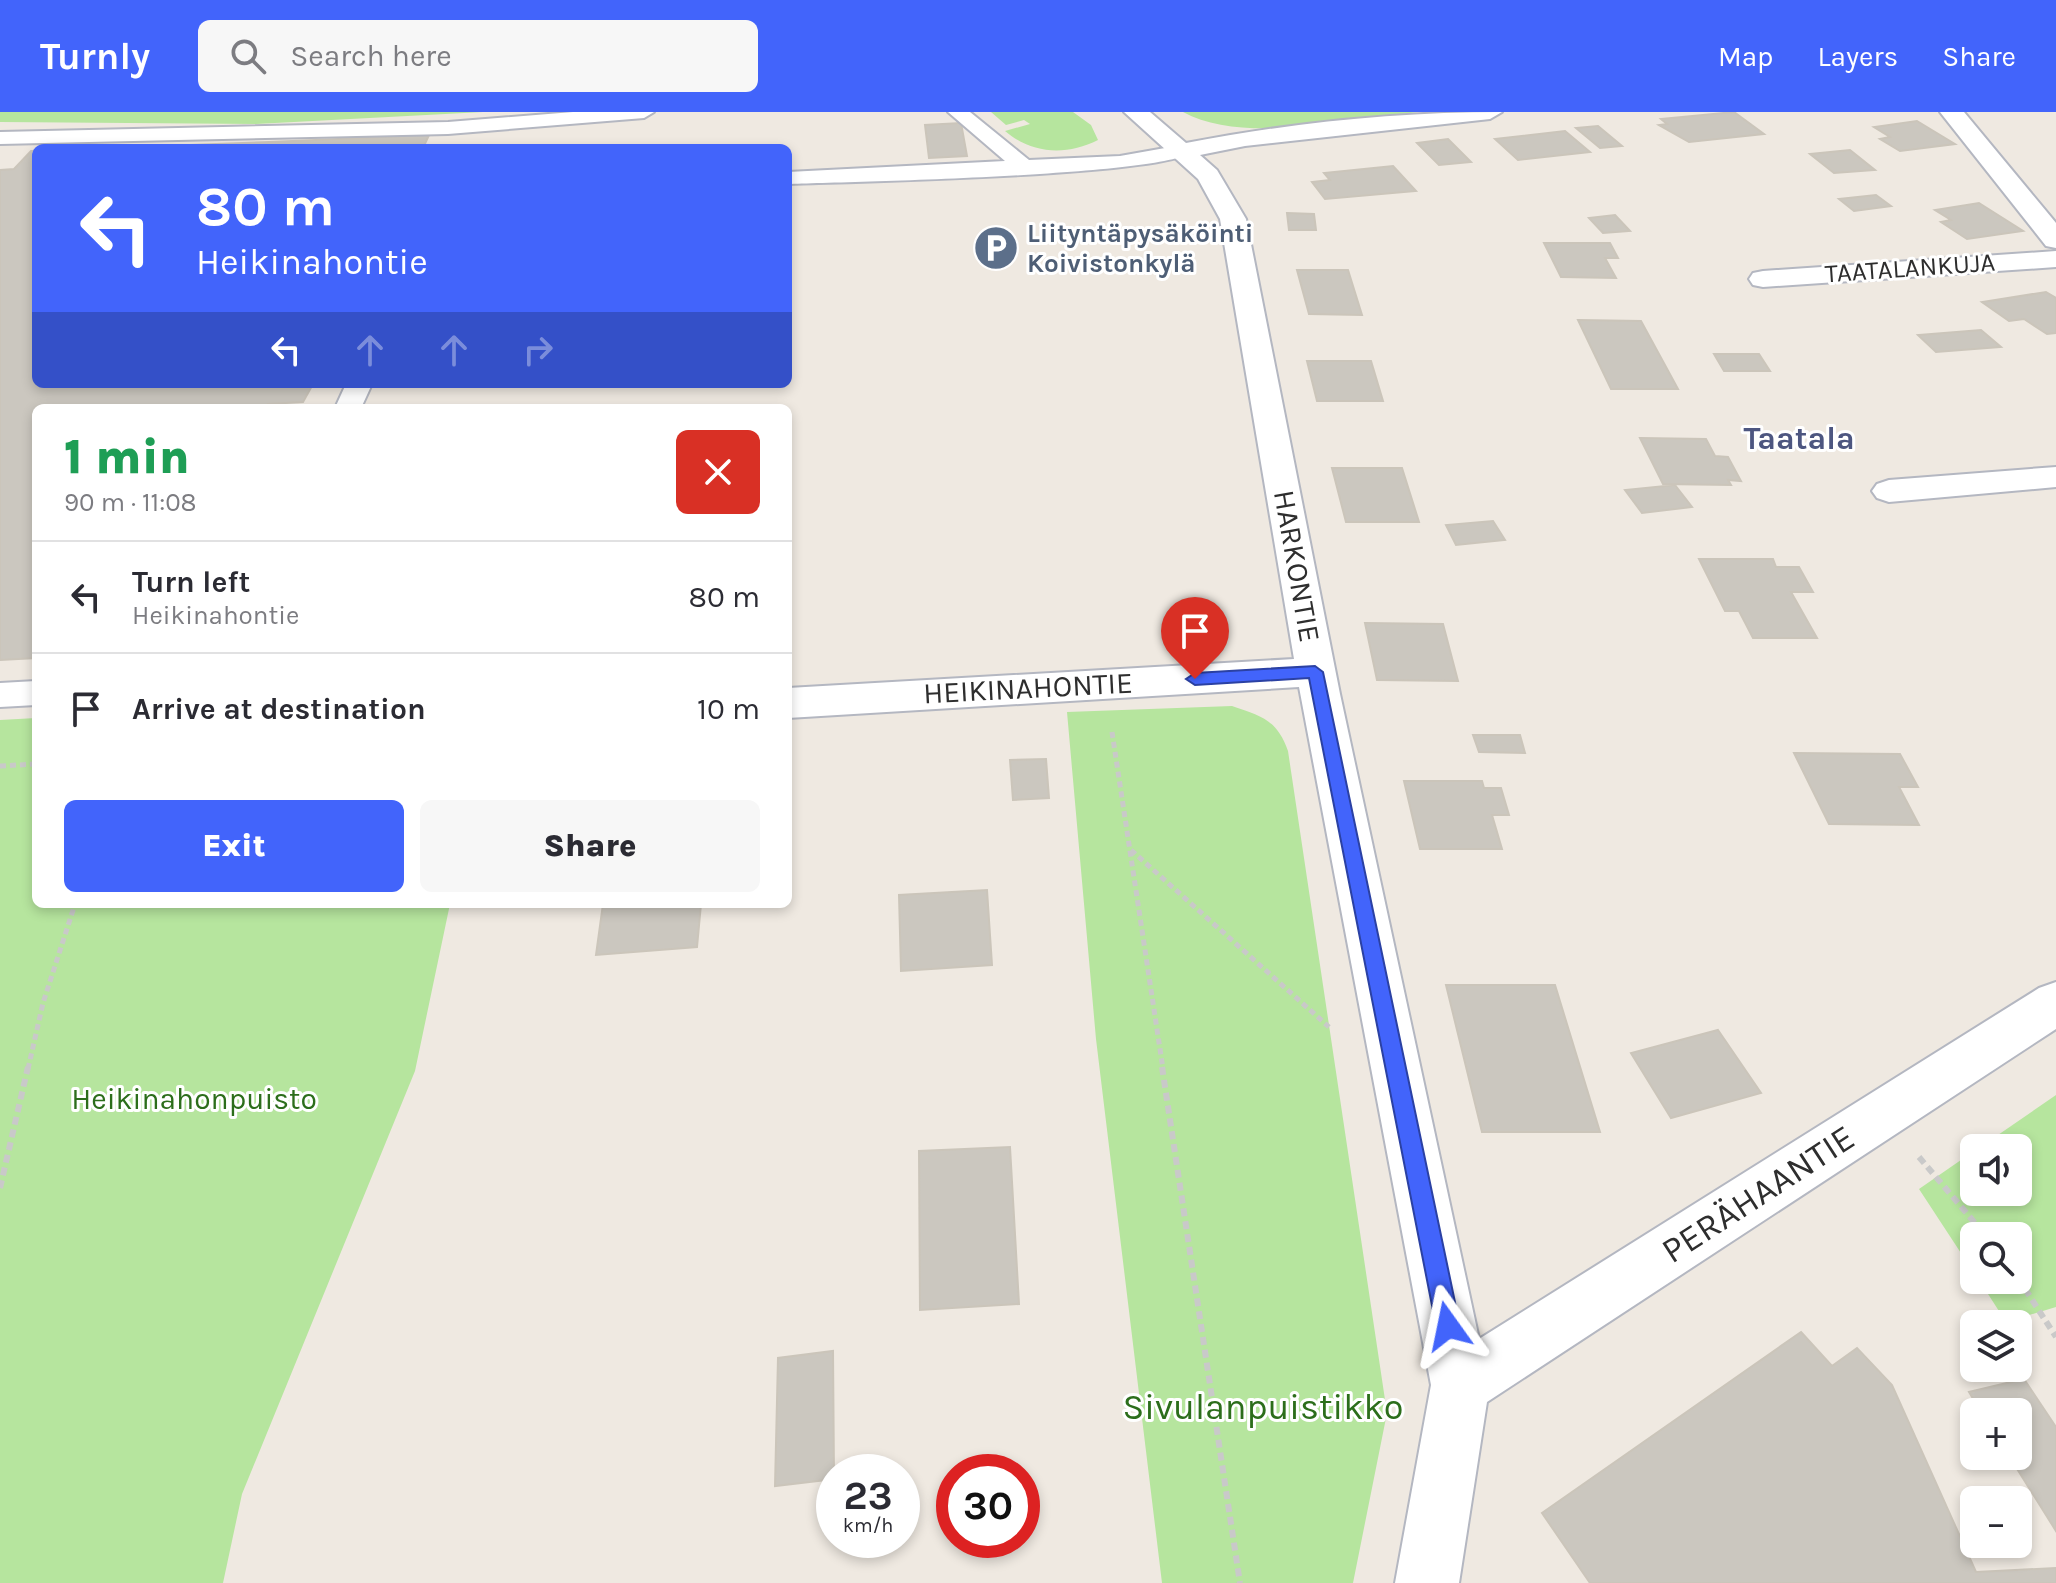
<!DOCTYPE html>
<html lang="en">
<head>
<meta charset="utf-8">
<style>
	body { margin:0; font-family:Karla,sans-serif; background:#f7f7f7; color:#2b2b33; height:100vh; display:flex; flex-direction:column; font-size:30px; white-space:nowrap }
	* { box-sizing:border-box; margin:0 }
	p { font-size:26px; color:#7c7c81 }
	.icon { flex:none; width:44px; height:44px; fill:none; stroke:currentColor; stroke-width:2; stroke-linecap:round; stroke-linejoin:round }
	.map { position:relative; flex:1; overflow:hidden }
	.details { position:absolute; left:32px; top:292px; width:760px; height:504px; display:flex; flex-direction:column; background:#fff; border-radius:12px; box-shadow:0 4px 12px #0003 }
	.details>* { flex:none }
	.guide { position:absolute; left:32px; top:32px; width:760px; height:244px; border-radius:12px; box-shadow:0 4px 12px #0003; background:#4264fb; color:#fff; overflow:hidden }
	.buttons { position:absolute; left:1960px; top:1022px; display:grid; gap:16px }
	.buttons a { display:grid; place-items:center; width:72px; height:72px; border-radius:12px; background:#fff; box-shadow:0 4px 12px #0003; font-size:40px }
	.speed { position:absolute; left:816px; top:1342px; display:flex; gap:16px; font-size:40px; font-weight:700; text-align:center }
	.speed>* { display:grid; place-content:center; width:104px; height:104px; border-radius:50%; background:#fff; box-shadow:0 4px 12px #0003; line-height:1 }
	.speed small { font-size:20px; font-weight:400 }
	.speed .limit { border:12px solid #d22; background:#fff; color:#111 }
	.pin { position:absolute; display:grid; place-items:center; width:68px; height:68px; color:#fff; margin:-82px -34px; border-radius:50% 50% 50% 0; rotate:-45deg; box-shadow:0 0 8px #0007 }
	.pin .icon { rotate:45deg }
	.me { position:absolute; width:88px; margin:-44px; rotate:348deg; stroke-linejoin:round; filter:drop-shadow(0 0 6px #0008) }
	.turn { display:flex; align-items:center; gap:28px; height:168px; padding:0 32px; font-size:36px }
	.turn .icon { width:104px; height:104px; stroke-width:2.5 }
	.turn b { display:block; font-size:56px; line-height:68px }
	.lanes { display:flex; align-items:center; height:76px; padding:0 32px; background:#0003; justify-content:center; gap:40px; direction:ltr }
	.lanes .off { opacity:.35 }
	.round { display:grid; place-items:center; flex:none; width:84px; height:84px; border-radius:12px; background:#f7f7f7 }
	.head { display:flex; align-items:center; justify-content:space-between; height:136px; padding:0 32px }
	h1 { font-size:48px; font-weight:800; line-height:60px; color:#1e9e55 }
	.cta { display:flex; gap:16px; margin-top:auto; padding:16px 32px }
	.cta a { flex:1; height:92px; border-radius:12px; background:#4264fb; color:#fff; font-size:32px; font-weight:800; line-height:92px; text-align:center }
	.cta a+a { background:#f7f7f7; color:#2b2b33 }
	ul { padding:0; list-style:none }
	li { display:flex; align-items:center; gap:24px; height:112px; padding:0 32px; border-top:2px solid #e1e1e2 }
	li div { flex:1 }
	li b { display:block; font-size:30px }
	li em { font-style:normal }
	header { display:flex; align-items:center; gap:48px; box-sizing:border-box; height:112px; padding:0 40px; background:#4264fb; color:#fff }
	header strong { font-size:38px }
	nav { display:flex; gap:44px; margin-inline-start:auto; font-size:28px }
	.search { width:560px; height:72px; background:#f7f7f7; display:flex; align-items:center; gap:20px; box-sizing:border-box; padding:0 28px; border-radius:12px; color:#7c7c81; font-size:30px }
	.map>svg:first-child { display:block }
</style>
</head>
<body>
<header>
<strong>Turnly</strong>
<div class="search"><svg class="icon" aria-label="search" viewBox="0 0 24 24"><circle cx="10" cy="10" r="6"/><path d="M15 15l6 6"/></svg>Search here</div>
<nav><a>Map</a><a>Layers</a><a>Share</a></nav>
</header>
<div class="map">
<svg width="2056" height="1471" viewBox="0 0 2056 1471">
	<rect width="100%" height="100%" fill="#efe9e1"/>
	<!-- green -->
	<path fill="#b6e59e" d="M0 0H483L256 12 0 10Z
		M991 0H1073L1091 13 1098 28C1066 44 1032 42 1005 19L1030 12 1024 8 1006 13Z
		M1183 0H1418C1352 7 1243 33 1183 0Z
		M1232 594C1262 604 1277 608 1288 639L1387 1301 1353 1471H1162L1096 927 1067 600Z
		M36 606V792H450L415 959 242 1382 223 1471H0V608Z
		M2056 983V1195L2006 1210 1979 1168H2018V1124H1974V1161L1919 1077 1974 1039V1080H2018V1036H1979Z"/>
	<!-- building -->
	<path fill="#cbc7bf" stroke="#cbc5ba" stroke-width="2" d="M1734 0 1764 22 1689 30 1659 13 1667 12 1661 7Z
		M1917 9 1955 32 1900 39 1880 27 1890 25 1874 15Z
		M961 11 967 44 929 46 925 13Z
		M1598 14 1622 34 1600 36 1576 16Z
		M1565 19 1590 40 1518 48 1495 27Z
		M429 23 423 36H110L269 30Z
		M1448 27 1471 50 1439 53 1417 31Z
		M1850 38 1875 58 1834 61 1810 42Z
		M31 39H36V272H313L303 290 268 292 266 296H36V546L0 548V58L14 57Z
		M1393 54 1416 79 1325 87 1312 70 1330 68 1324 61Z
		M1876 83 1891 94 1854 99 1839 87Z
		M1979 91 2023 119 1967 127 1941 110 1951 108 1935 98Z
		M1287 101 1314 102 1316 118H1289Z
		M1615 103 1630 119 1603 121 1589 106Z
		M1544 131H1610L1618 146H1605L1616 166 1561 165Z
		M1297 158H1348L1362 203 1309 202Z
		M2046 180 2056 186V221L2047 222 2024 207 2009 209 1982 190Z
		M1578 208 1641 209 1678 277H1611Z
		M1981 218 2001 235 1936 240 1918 223Z
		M1714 242H1759L1770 259H1724Z
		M1307 249H1371L1383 289H1317Z
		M1640 326 1706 327 1715 344 1728 345 1741 369 1728 368 1731 373 1663 372Z
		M1332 356H1402L1419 410H1346Z
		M1675 373 1692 395 1642 401 1625 378Z
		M1493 409 1505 428 1456 433 1446 413Z
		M1699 447H1773L1776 455H1799L1813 480H1791L1817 526H1753L1739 499H1725Z
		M1365 511 1443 512 1458 569 1377 568Z
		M1473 623H1520L1525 641 1479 640Z
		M1794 641 1900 642 1918 675H1899L1919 713 1829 712Z
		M1046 647 1049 686 1013 688 1010 648Z
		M1404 669H1482L1484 676H1501L1509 703H1492L1502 737H1420Z
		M987 778 992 853 901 859 899 783Z
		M603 792H701L697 835 596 843Z
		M1446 873H1555L1600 1020H1482Z
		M1718 918 1761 981 1671 1006 1631 941Z
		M1010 1035 1019 1192 920 1198 919 1039Z
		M1801 1220 1832 1254 1857 1236 1892 1273 1976 1460 2056 1456V1471H1590L1542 1401Z
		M833 1239 834 1367 775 1374 778 1246Z
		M2024 1267 2056 1315V1419L2009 1344H2018V1300H1981L1969 1280Z"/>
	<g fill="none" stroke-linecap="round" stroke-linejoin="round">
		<!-- lane casing -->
		<g stroke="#b4b7c1" stroke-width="4">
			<path id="lane" d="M573 0H654L644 6 448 22 0 32V20L448 10Z
				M948 0H970L1029 48 1120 44 1182 33 1192 39C1171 64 842 70 788 72V60L1005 49Z
				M346 272H372L361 296H335Z
				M36 569V593L0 595V571Z"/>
		</g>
		<!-- street casing -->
		<g stroke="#b4b7c1" stroke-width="4">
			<path id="street" d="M1124 0H1150L1186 31C1290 11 1396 0 1502 0L1490 7 1245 34 1200 43 1217 58 1246 107 1340 582 1479 1227 2039 876 2056 870V917L1487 1290 1459 1471H1395L1431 1273 1299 575 788 606V576L1294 547 1220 107 1198 67Z
				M1940 0H1964L2056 111V136L2046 134Z
				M2056 139V155L1763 175 1753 173 1749 167 1753 161 1763 159Z
				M2056 355V375L1889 390 1877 386 1872 379 1877 372 1889 368Z"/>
		</g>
		<!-- path-far1 -->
		<path stroke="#c9c9c9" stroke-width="5" stroke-dasharray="6 4" stroke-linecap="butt" d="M1112 620 1163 957
			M0 654 36 652
			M1131 738 1329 915
			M28 957 43 891 75 792"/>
		<!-- path -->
		<path stroke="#c9c9c9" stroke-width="6" stroke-dasharray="8 5" stroke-linecap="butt" d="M1162 955 1240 1471
			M1919 1045 1986 1124
			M0 1076 28 955
			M2018 1166 2056 1225"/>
		<!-- lane -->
		<use href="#lane" fill="#fff" fill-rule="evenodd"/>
		<!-- street -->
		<use href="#street" fill="#fff" fill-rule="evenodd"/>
	</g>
	<!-- route -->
	<path fill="#4264fb" stroke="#2b41a3" stroke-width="2" d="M1315 554 1323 560 1460 1214 1456 1222 1448 1225 1439 1222 1436 1214 1309 566 1195 573 1186 567 1195 561Z"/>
	<!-- icons -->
	<defs>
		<g id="parking-disc" transform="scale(2.3)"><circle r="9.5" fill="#5c6f8a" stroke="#fff"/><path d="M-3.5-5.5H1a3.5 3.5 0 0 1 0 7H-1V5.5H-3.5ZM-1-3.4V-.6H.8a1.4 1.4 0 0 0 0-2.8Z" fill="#fff"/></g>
	</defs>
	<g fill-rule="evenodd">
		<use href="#parking-disc" x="996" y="136"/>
	</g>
	<g text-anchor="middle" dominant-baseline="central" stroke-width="6" stroke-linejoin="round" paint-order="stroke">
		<!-- far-service labels -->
		<g font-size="26" font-weight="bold" fill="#4e5e75" stroke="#fff" text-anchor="start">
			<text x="1027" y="121">Liityntäpysäköinti<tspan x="1027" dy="30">Koivistonkylä</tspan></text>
		</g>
		<!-- far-street labels -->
		<g font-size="26" fill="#2e2e2e" stroke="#fff">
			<text transform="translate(1910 156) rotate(-4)">TAATALANKUJA</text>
		</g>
		<!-- street labels -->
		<g font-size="30" fill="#2e2e2e" stroke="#fff">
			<text transform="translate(1297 454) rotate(80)">HARKONTIE</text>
			<text transform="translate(1028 576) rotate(-3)">HEIKINAHONTIE</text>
		</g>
		<!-- park labels -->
		<g font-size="30" fill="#2c6e1b" stroke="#fff">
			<text x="194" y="987">Heikinahonpuisto</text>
		</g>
		<!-- far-district labels -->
		<g font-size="32" font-weight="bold" fill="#4d5680" stroke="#fff">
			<text x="1799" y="326">Taatala</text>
		</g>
		<!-- near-street labels -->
		<g font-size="36" fill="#2e2e2e" stroke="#fff">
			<text transform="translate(1758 1082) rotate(-33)">PERÄHAANTIE</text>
		</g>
		<!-- near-park labels -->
		<g font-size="36" fill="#2c6e1b" stroke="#fff">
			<text x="1263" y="1295">Sivulanpuistikko</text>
		</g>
	</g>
</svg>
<div class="buttons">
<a><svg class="icon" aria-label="sound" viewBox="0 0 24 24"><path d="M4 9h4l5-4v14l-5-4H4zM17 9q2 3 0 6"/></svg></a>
<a><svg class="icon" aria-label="search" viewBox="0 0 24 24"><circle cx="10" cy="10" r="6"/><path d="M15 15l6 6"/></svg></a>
<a><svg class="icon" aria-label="layers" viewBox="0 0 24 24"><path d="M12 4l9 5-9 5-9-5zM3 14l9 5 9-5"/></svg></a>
<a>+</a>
<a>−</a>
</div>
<div class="speed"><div>23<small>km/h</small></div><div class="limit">30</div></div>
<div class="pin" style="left:1195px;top:567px;background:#d93025"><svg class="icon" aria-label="arrive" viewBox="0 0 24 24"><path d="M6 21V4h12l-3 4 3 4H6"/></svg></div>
<svg class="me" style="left:1448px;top:1214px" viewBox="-20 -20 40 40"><path d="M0-17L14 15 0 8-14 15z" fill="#4264fb" stroke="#fff" stroke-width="4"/></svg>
<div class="guide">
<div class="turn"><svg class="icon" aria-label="left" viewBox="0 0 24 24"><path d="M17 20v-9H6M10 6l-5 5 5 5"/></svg><div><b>80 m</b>Heikinahontie</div></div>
<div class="lanes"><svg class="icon" aria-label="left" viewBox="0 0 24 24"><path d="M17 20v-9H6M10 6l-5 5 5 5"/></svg><svg class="icon off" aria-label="ahead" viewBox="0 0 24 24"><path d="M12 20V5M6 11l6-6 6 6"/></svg><svg class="icon off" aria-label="ahead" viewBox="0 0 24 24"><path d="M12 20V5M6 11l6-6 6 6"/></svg><svg class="icon off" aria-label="right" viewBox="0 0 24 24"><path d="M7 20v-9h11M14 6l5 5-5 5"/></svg></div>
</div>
<section class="details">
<div class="head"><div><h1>1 min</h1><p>90 m · 11:08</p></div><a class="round" style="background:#d93025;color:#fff"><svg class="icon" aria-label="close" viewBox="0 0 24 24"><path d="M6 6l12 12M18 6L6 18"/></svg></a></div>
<ul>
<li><svg class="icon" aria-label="left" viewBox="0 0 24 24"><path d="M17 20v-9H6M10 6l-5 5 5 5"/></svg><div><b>Turn left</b><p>Heikinahontie</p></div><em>80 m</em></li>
<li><svg class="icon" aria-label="arrive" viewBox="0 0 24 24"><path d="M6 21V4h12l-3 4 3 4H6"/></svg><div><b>Arrive at destination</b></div><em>10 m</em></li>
</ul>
<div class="cta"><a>Exit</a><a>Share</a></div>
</section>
</div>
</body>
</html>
